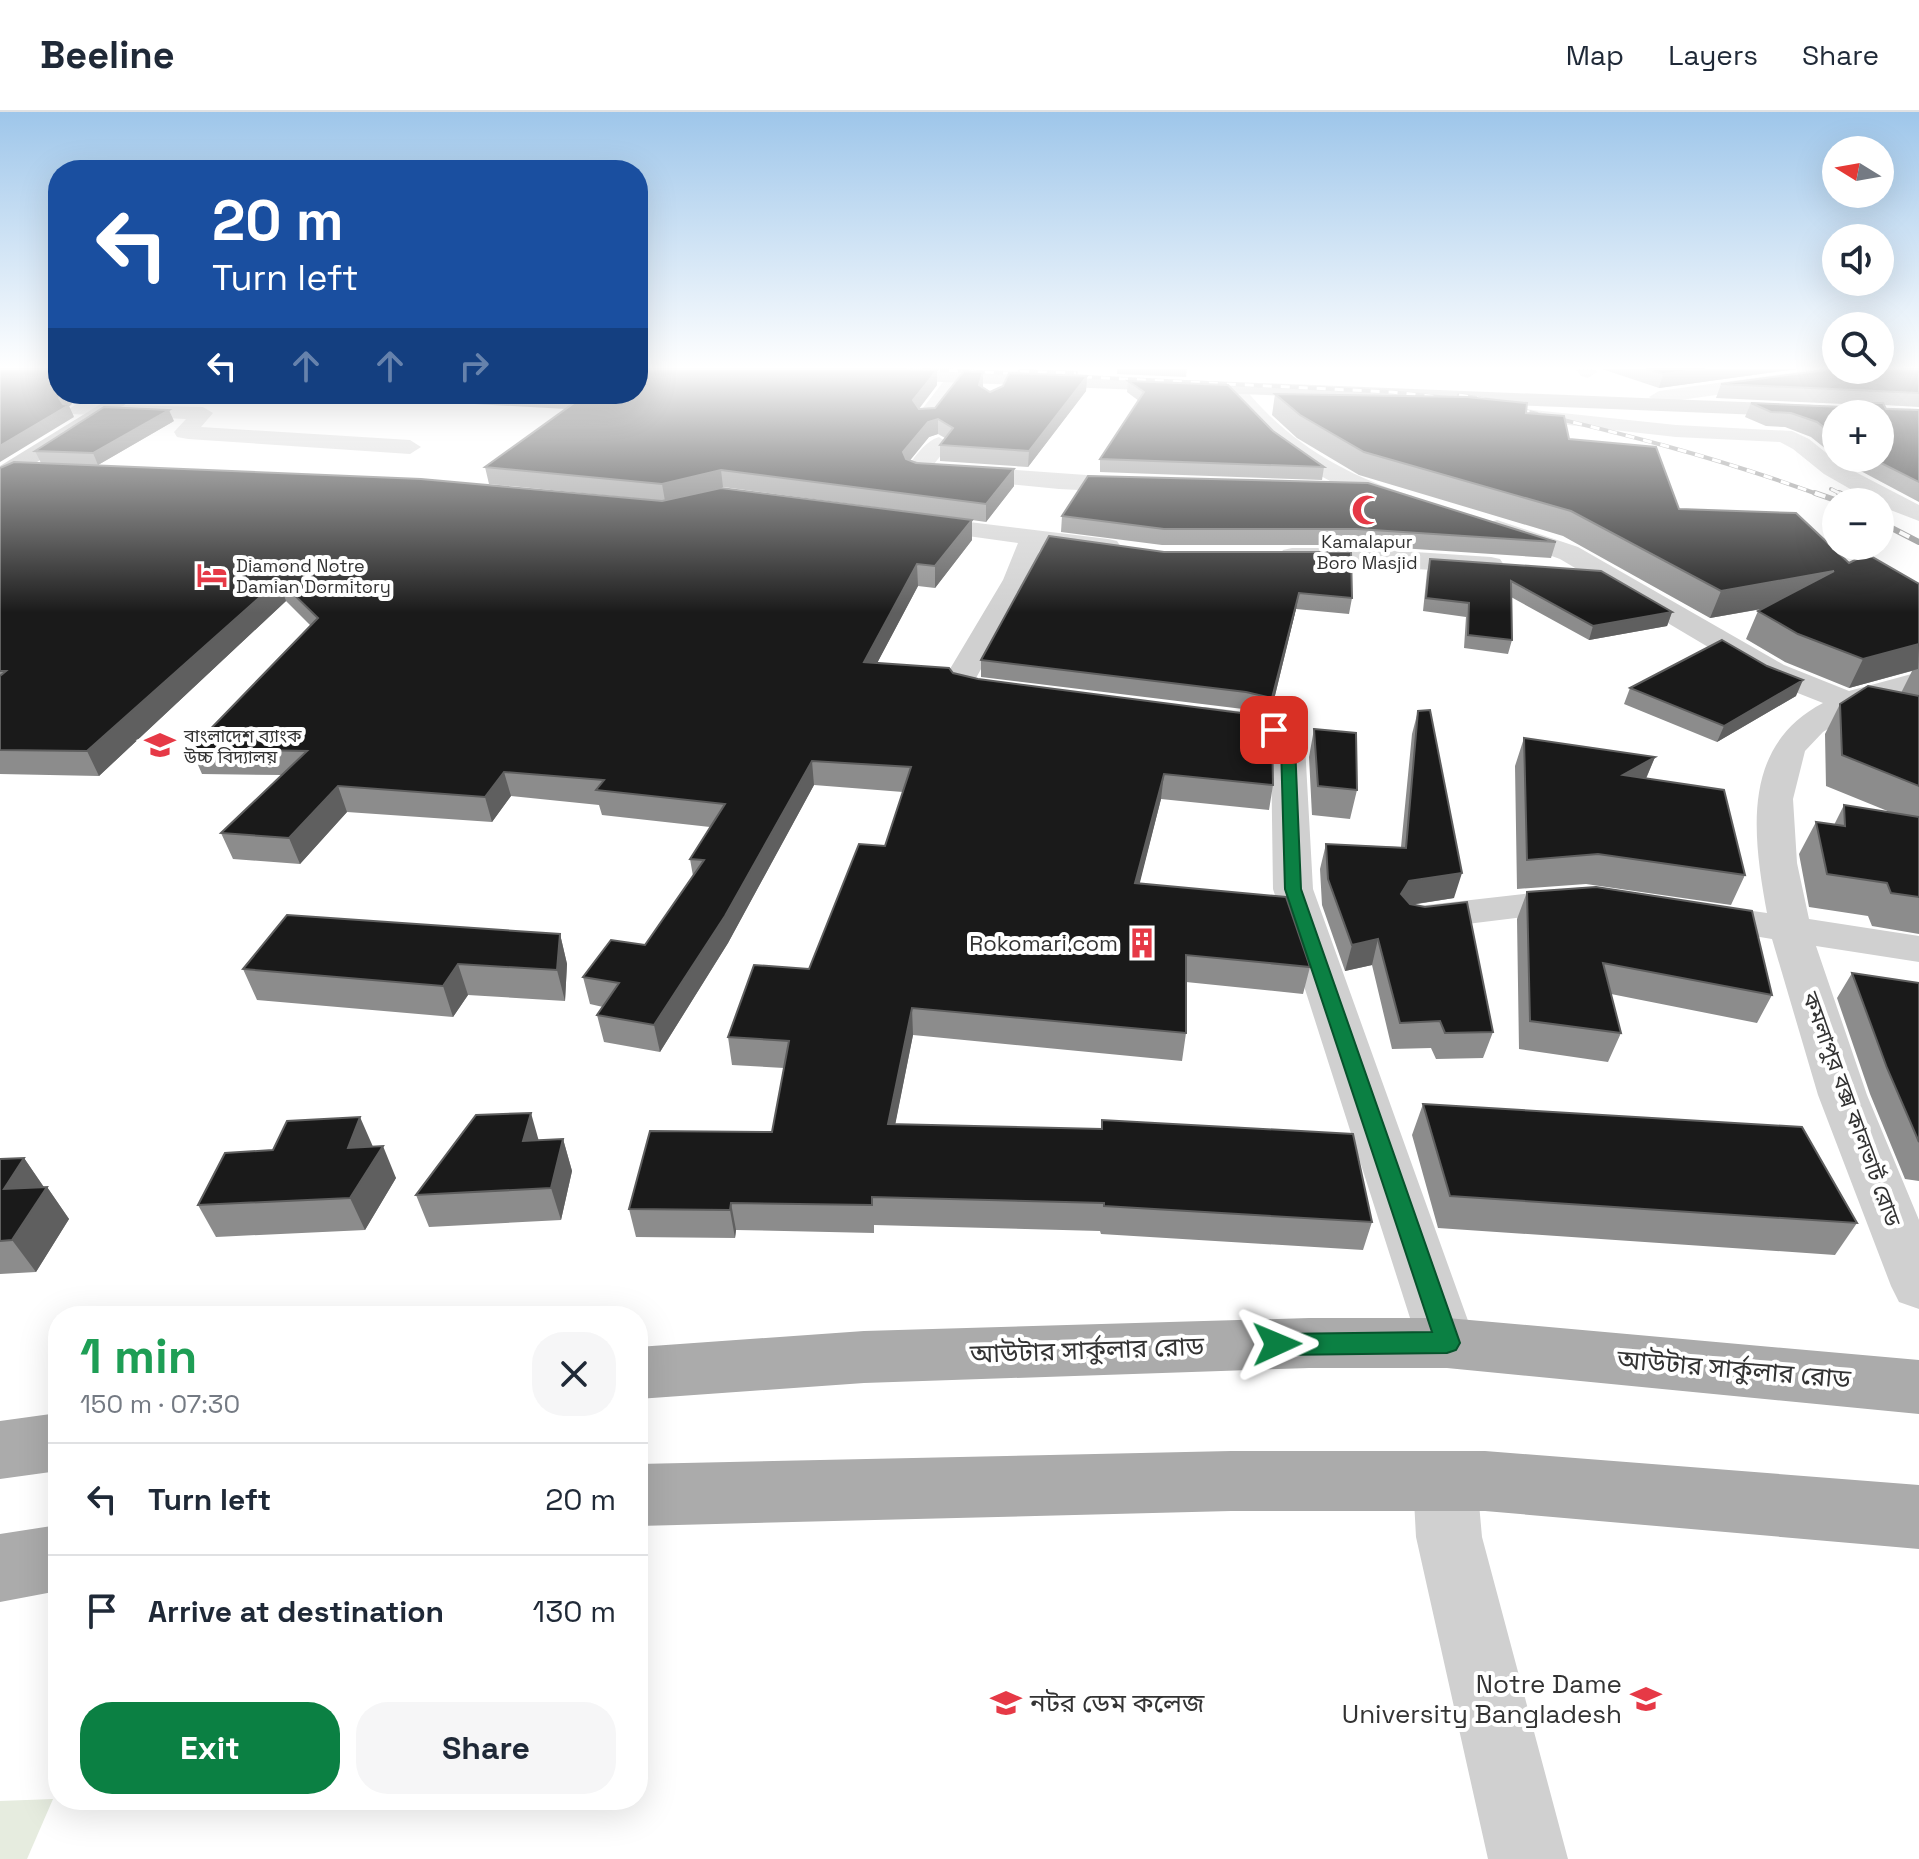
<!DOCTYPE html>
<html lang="en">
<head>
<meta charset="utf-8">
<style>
	body { margin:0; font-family:"Space Grotesk","Noto Sans Bengali",sans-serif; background:#f6f6f7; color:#1f2937; height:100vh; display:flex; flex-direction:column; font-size:30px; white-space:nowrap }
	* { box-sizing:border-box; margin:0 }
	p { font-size:26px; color:#747a83 }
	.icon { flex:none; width:44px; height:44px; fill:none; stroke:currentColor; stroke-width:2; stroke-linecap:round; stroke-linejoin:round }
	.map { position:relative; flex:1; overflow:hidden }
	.drawer { position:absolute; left:48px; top:1194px; width:600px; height:504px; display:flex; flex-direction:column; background:#fff; border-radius:32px; box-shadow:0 8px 32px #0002 }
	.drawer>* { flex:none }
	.hud { position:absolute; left:48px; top:48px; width:600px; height:244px; border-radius:32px; box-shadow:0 8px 32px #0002; background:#1a4fa0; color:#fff; overflow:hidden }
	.needle { width:52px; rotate:281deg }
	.fabs { position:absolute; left:1822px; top:24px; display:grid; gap:16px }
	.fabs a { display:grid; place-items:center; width:72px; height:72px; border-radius:50%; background:#fff; box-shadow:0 8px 32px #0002; font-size:40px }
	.pin { position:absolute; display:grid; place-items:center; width:68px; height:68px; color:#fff; margin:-34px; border-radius:16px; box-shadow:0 4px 12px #0006 }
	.me { position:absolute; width:88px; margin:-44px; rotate:89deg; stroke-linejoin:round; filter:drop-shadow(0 0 6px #0008) }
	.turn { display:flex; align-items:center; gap:28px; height:168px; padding:0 32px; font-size:36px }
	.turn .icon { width:104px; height:104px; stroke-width:2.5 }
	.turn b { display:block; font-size:56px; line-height:68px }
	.lanes { display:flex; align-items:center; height:76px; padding:0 32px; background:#0003; justify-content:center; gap:40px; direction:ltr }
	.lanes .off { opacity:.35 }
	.round { display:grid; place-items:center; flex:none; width:84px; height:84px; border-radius:32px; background:#f6f6f7 }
	.overview { display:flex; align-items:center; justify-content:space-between; height:136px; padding:0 32px }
	h1 { font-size:48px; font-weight:600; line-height:60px; color:#1e9e55 }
	.primary-button { display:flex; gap:16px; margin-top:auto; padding:16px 32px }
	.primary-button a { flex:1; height:92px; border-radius:32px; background:#0b8043; color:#fff; font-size:32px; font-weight:600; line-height:92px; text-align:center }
	.primary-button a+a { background:#f6f6f7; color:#1f2937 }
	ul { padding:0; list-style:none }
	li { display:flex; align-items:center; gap:24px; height:112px; padding:0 32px; border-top:2px solid #e0e1e3 }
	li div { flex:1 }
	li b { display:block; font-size:30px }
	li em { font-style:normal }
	header { display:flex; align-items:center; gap:48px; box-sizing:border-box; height:112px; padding:0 40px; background:#fff; border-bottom:2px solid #e0e1e3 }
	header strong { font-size:38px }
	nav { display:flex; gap:44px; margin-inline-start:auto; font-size:28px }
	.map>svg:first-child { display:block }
</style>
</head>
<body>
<header>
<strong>Beeline</strong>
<nav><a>Map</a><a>Layers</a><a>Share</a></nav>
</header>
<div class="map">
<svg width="1919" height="1747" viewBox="0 0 1919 1747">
	<rect width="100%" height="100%" fill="#fff"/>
	<!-- green -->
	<path fill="#e6ecdf" d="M53 1687 27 1747H0V1689Z"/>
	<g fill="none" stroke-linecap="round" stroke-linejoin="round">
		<!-- minor -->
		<path fill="#d0d0d0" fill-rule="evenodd" d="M1576 257H1595L1597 260 1588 266 1581 264Z
			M1818 257 1859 258 1850 264 1659 291 1649 285 1659 279Z
			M957 259 967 265 933 309H919L916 305 919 301 950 261Z
			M1234 270 1241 272C1286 329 1343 363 1413 384L1416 389 1413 394C1400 397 1389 392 1377 388 1314 369 1262 329 1224 276Z
			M77 292 203 295 213 301 201 315 410 328 421 335 410 342 188 327 177 325 174 320 186 307 70 302 67 298Z
			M1505 295 1676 313 1792 319 1809 327 1840 352 1919 393V409L1880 394V390H1873L1824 362 1793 337 1780 330 1676 325 1498 305 1495 301Z
			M939 325 950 332 934 352 1142 367 1150 369 1154 374 1150 379 1142 381 1059 377 909 362 906 357C914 346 925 329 939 325Z
			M912 403 1108 427 1117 429 1121 435 1117 441 1108 443 1044 434 1039 439 1031 468 976 566 1021 574 1026 581 1021 588 1010 591 954 581 944 567 1003 468 1018 431 903 415 900 410 903 405Z
			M1497 408 1578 435 1784 553 1849 579 1919 560V578L1885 588 1919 595V615L1853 601 1823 620 1805 639 1793 687 1797 751 1809 807 1919 824V850L1816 834 1867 983 1919 1108V1197L1899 1190 1891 1174 1818 983 1772 827 1681 812 1675 803 1681 794 1696 791 1767 801C1753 724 1740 634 1823 591L1762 567 1560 447 1488 421 1484 416 1488 411Z
			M1292 436H1354L1491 445 1500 447 1504 453 1500 459 1491 461 1283 450 1279 444 1283 438Z
			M1205 595C1240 599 1283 602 1305 633L1313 777 1476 1231 1468 1249 1447 1256 1426 1249 1418 1231 1273 777 1271 636 1242 620 1193 612 1189 605 1193 598Z
			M1584 775 1598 778 1604 787 1598 796 1418 818 1403 815 1397 806 1403 797 1418 794Z
			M1445 1339 1468 1348 1477 1369 1482 1425 1568 1747H1488L1416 1425 1413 1369 1422 1348Z"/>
		<!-- major -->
		<path fill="#ababab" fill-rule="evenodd" d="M762 257H908L1919 297V309L1880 308V302H1836V306L771 263Z
			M117 282H141L8 369 0 371V354Z
			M1309 1206H1447L1919 1248V1302L1447 1256H1309L864 1271 638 1287V1235L864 1219Z
			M58 1301V1359L0 1367V1309Z
			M1231 1339H1485L1919 1373V1437L1485 1399H1231L638 1414V1352Z
			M58 1413V1479L0 1490V1422Z"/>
		<!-- rail-far1 casing -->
		<g stroke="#888" stroke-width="4">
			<path id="rail-far1" d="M913 257 1029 262
				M1020 259 1076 261
				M1065 264 1391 280 1468 288
				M1459 283 1514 292
				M1503 294C1614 319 1713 344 1820 383
				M1831 377 1843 383"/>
		</g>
		<!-- rail casing -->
		<g stroke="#888" stroke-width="6">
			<path id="rail" d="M1815 381 1841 390
				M1839 381 1860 390
				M1880 410 1919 430"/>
		</g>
		<!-- rail-far1 -->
		<use href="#rail-far1" stroke="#fff" stroke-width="3" stroke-dasharray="9" stroke-linecap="butt"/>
		<!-- rail -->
		<use href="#rail" stroke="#fff" stroke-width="4" stroke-dasharray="11" stroke-linecap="butt"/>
	</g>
	<!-- wall -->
	<path fill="#8c8c8c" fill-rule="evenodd" d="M1117 257H1187L1186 265 1117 262Z
		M1602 257H1797L1659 276Z
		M1919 257V295L1884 293 1886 297 1919 298V390L1842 349 1837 346H1880L1836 302V345L1811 325 1785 315 1766 314 1745 305 1751 291 1842 295 1844 292 1716 286 1721 272Z
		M1087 264 1086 279 1028 355 940 349V333L945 326 938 322 929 325 910 348 1014 374 986 410 972 408V428L935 476 918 474 877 551 953 561 978 567 1265 616 1273 673 1269 698 1161 687 1139 772 1310 855 1303 882 1186 870V921L1182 949 913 923 895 1012 1101 1017 1102 1008 1372 1110 1363 1138 1101 1122 1100 1119 874 1113V1121L736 1118 735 1126 636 1125 629 1097 772 1020 784 956 732 953 728 925 809 857 885 734 903 680 814 673 728 831 660 940 604 930 597 903 603 895 590 892 583 865 645 833 693 764 690 747 710 715 602 703 599 693 511 684 492 710 347 700 300 752 233 747 221 721 282 663 202 662 191 637 311 514 286 489 99 664 0 662V356L41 351 35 339 174 309 98 353 664 389 489 372 485 355 566 297 386 287 385 282H638L937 273 919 297 935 296 983 275 990 280ZM723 375 942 404 721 376Z
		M1128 269 1273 319 1324 355 1322 368 1100 360V347L1139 289 1127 280Z
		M58 282H112L99 290 75 289 69 294 74 305Z
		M130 282H222L204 292 134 290Z
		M1275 282 1526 301 1569 327 1679 397 1849 451 1919 472V822L1872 814 1868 804 1809 795 1799 742 1816 710 1834 713 1844 693 1890 700 1826 674 1825 622 1840 592 1901 581 1912 559 1849 576 1785 550 1746 527 1758 499 1762 497 1710 506 1563 424 1359 363 1297 326 1272 303Z
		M1368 371 1556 430 1551 446 1354 433H1162L1061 420 1062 404Z
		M1049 424 1352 486 1349 502 1296 497 1270 604 1243 597 981 565V548Z
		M1430 447 1672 500 1667 514 1589 528 1511 485 1512 528 1508 542 1464 536 1466 505 1423 499 1427 460Z
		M1630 576 1796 584 1717 630 1624 592Z
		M1418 599 1454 786 1411 793 1493 920 1483 946 1436 947 1431 936 1392 937 1372 853 1345 859 1322 793 1320 757 1326 732 1401 735 1412 622Z
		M1314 617 1357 678 1350 707 1312 703 1309 645Z
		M1524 626 1655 645 1646 667 1745 763 1731 793 1586 772 1517 777 1515 654Z
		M1527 780 1772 883 1757 911 1611 882 1621 921 1608 950 1519 937 1517 807Z
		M560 822 567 852 565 889 468 883 453 905 257 888 243 857Z
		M1852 861 1919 871V1069L1905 1067 1870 982 1837 886Z
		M1423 992 1857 1111 1835 1143 1438 1116 1412 1023Z
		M563 1027 572 1059 561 1108 429 1115 416 1083 539 1028Z
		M373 1035 396 1066 365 1118 216 1125 198 1093Z
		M24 1046 44 1075H47L69 1107 36 1160 0 1162V1047Z"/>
	<!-- shaded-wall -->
	<path fill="#5f5f5f" d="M1705 257H1797L1659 276 1663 262Z
		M937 258V273L914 303 913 288Z
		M983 260V275L979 288V273Z
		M1087 264 1086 279 1028 355 1029 339Z
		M65 282H72L75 289 69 294 74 305 0 350V334Z
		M96 282H112L99 290Z
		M200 282H222L204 292Z
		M169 298 174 309 98 353 93 341Z
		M938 307V322L929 325 903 357V340L928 310Z
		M1014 357V374L986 410V392Z
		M721 358 723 375 665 389 662 372Z
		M972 408V428L935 476V454Z
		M917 452 918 474 865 574 864 550Z
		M1834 459 1822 486 1710 506 1721 479Z
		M279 468 286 489 99 664 87 639Z
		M1299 481 1296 497 1270 604 1272 586Z
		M1672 500 1667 514 1589 528 1593 514Z
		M1919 532 1918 557 1849 576 1863 547Z
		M1803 568 1796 584 1717 630 1724 614Z
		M1655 645 1643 673 1623 663Z
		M812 649 814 673 728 831 660 940 654 913Z
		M504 660 511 684 492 710 485 685Z
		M1164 662 1161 687 1133 798 1135 771Z
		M338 674 347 700 300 752 289 726Z
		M1462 761 1454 786 1402 794 1401 782 1409 769Z
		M560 822 567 852 565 889 557 858Z
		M1378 827 1372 853 1345 859 1352 833Z
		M458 852 468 883 453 905 443 874Z
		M912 896 913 923 890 1039 888 1012Z
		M531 1001 540 1033 523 1029Z
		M360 1005 374 1037 383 1034 396 1066 365 1118 350 1086 348 1036Z
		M563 1027 572 1059 561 1108 551 1076Z
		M24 1046 45 1077 47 1075 69 1107 36 1160 12 1128 4 1077Z
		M731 1091 736 1118 735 1126 730 1098Z"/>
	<!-- building -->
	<path fill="#1a1a1a" stroke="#5f5f5f" stroke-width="2" d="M0 257H58V282H65L59 286 63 292 69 293 0 334Z
		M638 257H897L937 258 913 288 919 297 935 296 964 259 983 260 979 273 990 280 1003 274 1009 261 1087 264 1029 339 940 333 953 316 938 307 928 310 903 340 906 347 916 351 1014 357 986 392 721 358 662 372 485 355 585 283 562 282H638Z
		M1646 257H1705L1663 262Z
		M1833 257H1836V258L1919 257V281L1721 272Z
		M1128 269 1228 273 1273 319 1324 355 1100 347 1144 280Z
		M1275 282 1467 285 1527 291 1526 301 1564 304 1569 327 1656 335 1679 397 1796 401 1849 451 1867 442 1919 472V532L1863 547 1798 522 1758 499 1834 459 1721 479 1571 399 1364 340 1300 303Z
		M1751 291 1842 295 1845 291H1883L1886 297 1919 298V370L1871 346H1880V302H1836V325L1817 310 1791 301 1771 300Z
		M104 295 169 298 93 341 35 339Z
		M14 350 421 367 662 389 721 376 972 408 935 454 917 452 864 550 949 556 953 561 978 567 1264 604 1267 606 1264 616 1272 617 1273 673 1164 662 1135 771 1286 785 1310 855 1186 843V921L912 896 888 1012 1102 1017V1008L1353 1022 1372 1110 1104 1094V1091L872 1085V1093L731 1091 730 1098 629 1097 650 1019 772 1020 789 929 728 925 754 853 809 857 859 732 885 734 911 655 812 649 725 804 654 913 597 903 619 871 583 865 611 828 645 833 704 748 690 747 725 692 596 678 604 668 504 660 485 685 338 674 289 726 221 721 307 639 191 637 318 506 279 468 87 639 0 638V564L6 559H0V356Z
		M1088 364 1368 371 1556 430 1357 417H1164L1062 404Z
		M1049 424 1164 440H1351L1352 486 1299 481 1272 586 1246 580 981 548Z
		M1430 447 1601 459 1672 500 1593 514 1511 469 1512 528 1468 523 1469 491 1426 486Z
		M1722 528 1767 554 1803 568 1724 614 1630 576Z
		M1868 574 1919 584V674L1842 643 1840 592Z
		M1430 598 1462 761 1409 769 1401 782 1410 792 1425 795 1467 790 1493 920 1445 921 1440 909 1400 911 1378 827 1352 833 1328 767 1326 732 1406 736 1418 599Z
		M1314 617 1356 621 1357 678 1318 674Z
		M1524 626 1655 645 1623 663 1724 678 1745 763 1598 742 1527 748Z
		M1844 693 1919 705V785L1891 781 1887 771 1827 762 1816 710 1845 714Z
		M1596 775 1752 799 1772 883 1603 851 1621 921 1530 909 1527 780Z
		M287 803 560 822 557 858 458 852 443 874 243 857Z
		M1852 861 1919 871V1030L1887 956Z
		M1423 992 1802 1015 1857 1111 1450 1084Z
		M531 1001 523 1029 563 1027 551 1076 416 1083 476 1003Z
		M360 1005 348 1036 383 1034 350 1086 198 1093 225 1041 273 1038 287 1009Z
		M24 1046 4 1077 47 1075 12 1128 0 1129V1047Z"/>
	<!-- sky -->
	<linearGradient id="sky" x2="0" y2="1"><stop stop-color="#9ec6ea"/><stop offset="0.51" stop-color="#fff"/><stop offset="1" stop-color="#fff" stop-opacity="0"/></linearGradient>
	<rect width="1919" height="501" fill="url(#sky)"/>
	<!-- route -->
	<path fill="#0b8043" stroke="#07532c" stroke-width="2" d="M1274 614 1295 633 1301 777 1460 1231 1456 1238 1447 1241 1277 1243 1269 1240 1265 1232 1269 1225 1277 1222 1432 1220 1285 777 1281 634 1267 618Z"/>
	<!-- icons -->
	<defs>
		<g id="mosque-bare" transform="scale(2.4)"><path d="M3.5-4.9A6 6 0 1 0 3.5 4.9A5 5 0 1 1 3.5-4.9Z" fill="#e63946" stroke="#fff" stroke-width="2.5" paint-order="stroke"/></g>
		<g id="hotel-bare" transform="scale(2.4)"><path d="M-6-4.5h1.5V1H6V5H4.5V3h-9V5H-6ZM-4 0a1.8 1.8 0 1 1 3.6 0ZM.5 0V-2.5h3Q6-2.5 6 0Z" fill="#e63946" stroke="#fff" stroke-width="2.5" paint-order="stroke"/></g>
		<g id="school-bare" transform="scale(2.4)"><path d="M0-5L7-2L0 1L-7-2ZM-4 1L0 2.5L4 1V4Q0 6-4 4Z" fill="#e63946" stroke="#fff" stroke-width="2.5" paint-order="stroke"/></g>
		<g id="building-bare" transform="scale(2.4)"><path d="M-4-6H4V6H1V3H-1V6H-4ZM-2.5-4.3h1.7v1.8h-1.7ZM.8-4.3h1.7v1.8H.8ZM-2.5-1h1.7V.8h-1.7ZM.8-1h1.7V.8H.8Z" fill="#e63946" stroke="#fff" stroke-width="2.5" paint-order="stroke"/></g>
		<g id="university-bare" transform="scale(2.4)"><path d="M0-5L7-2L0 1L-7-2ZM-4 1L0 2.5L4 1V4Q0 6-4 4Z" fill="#e63946" stroke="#fff" stroke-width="2.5" paint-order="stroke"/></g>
	</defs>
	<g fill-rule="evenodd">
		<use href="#mosque-bare" x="1367" y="398"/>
		<use href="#hotel-bare" x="212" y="463"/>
		<use href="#school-bare" x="160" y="633"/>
		<use href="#building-bare" x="1142" y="831"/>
		<use href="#university-bare" x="1646" y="1587"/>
		<use href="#university-bare" x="1006" y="1591"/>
	</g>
	<g text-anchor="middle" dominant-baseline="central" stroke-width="8" stroke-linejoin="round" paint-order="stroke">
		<!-- far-poi labels -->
		<g font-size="18" fill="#333" stroke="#fff" text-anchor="start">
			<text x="1367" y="429" text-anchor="middle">Kamalapur<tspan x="1367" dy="21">Boro Masjid</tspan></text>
			<text x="236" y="453">Diamond Notre<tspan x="236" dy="21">Damian Dormitory</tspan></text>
			<text x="184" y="623">বাংলাদেশ ব্যাংক<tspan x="184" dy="21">উচ্চ বিদ্যালয়</tspan></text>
		</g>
		<!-- poi labels -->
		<g font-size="22" fill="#333" stroke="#fff" text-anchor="end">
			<text x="1118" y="831">Rokomari.com</text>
		</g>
		<!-- street labels -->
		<g font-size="22" fill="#333" stroke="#fff">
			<text transform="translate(1852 997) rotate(70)">কমলাপুর বক্স কালভার্ট রোড</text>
		</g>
		<!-- near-street labels -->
		<g font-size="26" fill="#333" stroke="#fff">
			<text transform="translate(1087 1238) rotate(-2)">আউটার সার্কুলার রোড</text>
			<text transform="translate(1734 1257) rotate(5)">আউটার সার্কুলার রোড</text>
		</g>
		<!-- near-poi labels -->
		<g font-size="26" fill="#333" stroke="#fff" text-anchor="end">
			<text x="1622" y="1572">Notre Dame<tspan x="1622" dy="30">University Bangladesh</tspan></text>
			<text x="1030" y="1591" text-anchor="start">নটর ডেম কলেজ</text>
		</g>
	</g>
</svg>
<div class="fabs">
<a><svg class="needle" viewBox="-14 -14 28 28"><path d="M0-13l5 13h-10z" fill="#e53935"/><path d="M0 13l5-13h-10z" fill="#747a83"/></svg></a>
<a><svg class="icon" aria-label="sound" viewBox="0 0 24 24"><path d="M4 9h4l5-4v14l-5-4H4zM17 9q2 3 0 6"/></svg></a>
<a><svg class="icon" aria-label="search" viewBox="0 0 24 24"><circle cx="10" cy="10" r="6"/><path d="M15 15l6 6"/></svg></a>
<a>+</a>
<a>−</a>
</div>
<div class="pin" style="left:1274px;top:618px;background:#d93025"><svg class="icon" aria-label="arrive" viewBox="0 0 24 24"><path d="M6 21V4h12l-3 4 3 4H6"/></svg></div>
<svg class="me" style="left:1277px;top:1232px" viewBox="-20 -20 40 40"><path d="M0-17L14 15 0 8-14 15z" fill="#0b8043" stroke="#fff" stroke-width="4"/></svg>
<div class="hud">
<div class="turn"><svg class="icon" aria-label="left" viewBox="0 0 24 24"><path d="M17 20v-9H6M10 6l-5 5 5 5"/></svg><div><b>20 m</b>Turn left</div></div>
<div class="lanes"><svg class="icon" aria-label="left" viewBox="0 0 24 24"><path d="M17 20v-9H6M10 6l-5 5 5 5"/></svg><svg class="icon off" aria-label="ahead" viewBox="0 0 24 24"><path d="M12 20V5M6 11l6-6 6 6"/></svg><svg class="icon off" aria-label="ahead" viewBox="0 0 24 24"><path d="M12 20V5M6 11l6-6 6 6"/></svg><svg class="icon off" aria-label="right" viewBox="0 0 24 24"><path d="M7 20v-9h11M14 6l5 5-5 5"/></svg></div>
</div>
<section class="drawer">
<div class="overview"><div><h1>1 min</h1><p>150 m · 07:30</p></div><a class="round"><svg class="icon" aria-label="close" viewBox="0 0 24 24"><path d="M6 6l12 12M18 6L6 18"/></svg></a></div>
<ul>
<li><svg class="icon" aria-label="left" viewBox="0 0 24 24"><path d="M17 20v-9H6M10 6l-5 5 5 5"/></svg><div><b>Turn left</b></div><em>20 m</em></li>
<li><svg class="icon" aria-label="arrive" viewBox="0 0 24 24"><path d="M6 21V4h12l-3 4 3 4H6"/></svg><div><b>Arrive at destination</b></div><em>130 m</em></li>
</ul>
<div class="primary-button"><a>Exit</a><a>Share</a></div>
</section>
</div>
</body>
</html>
